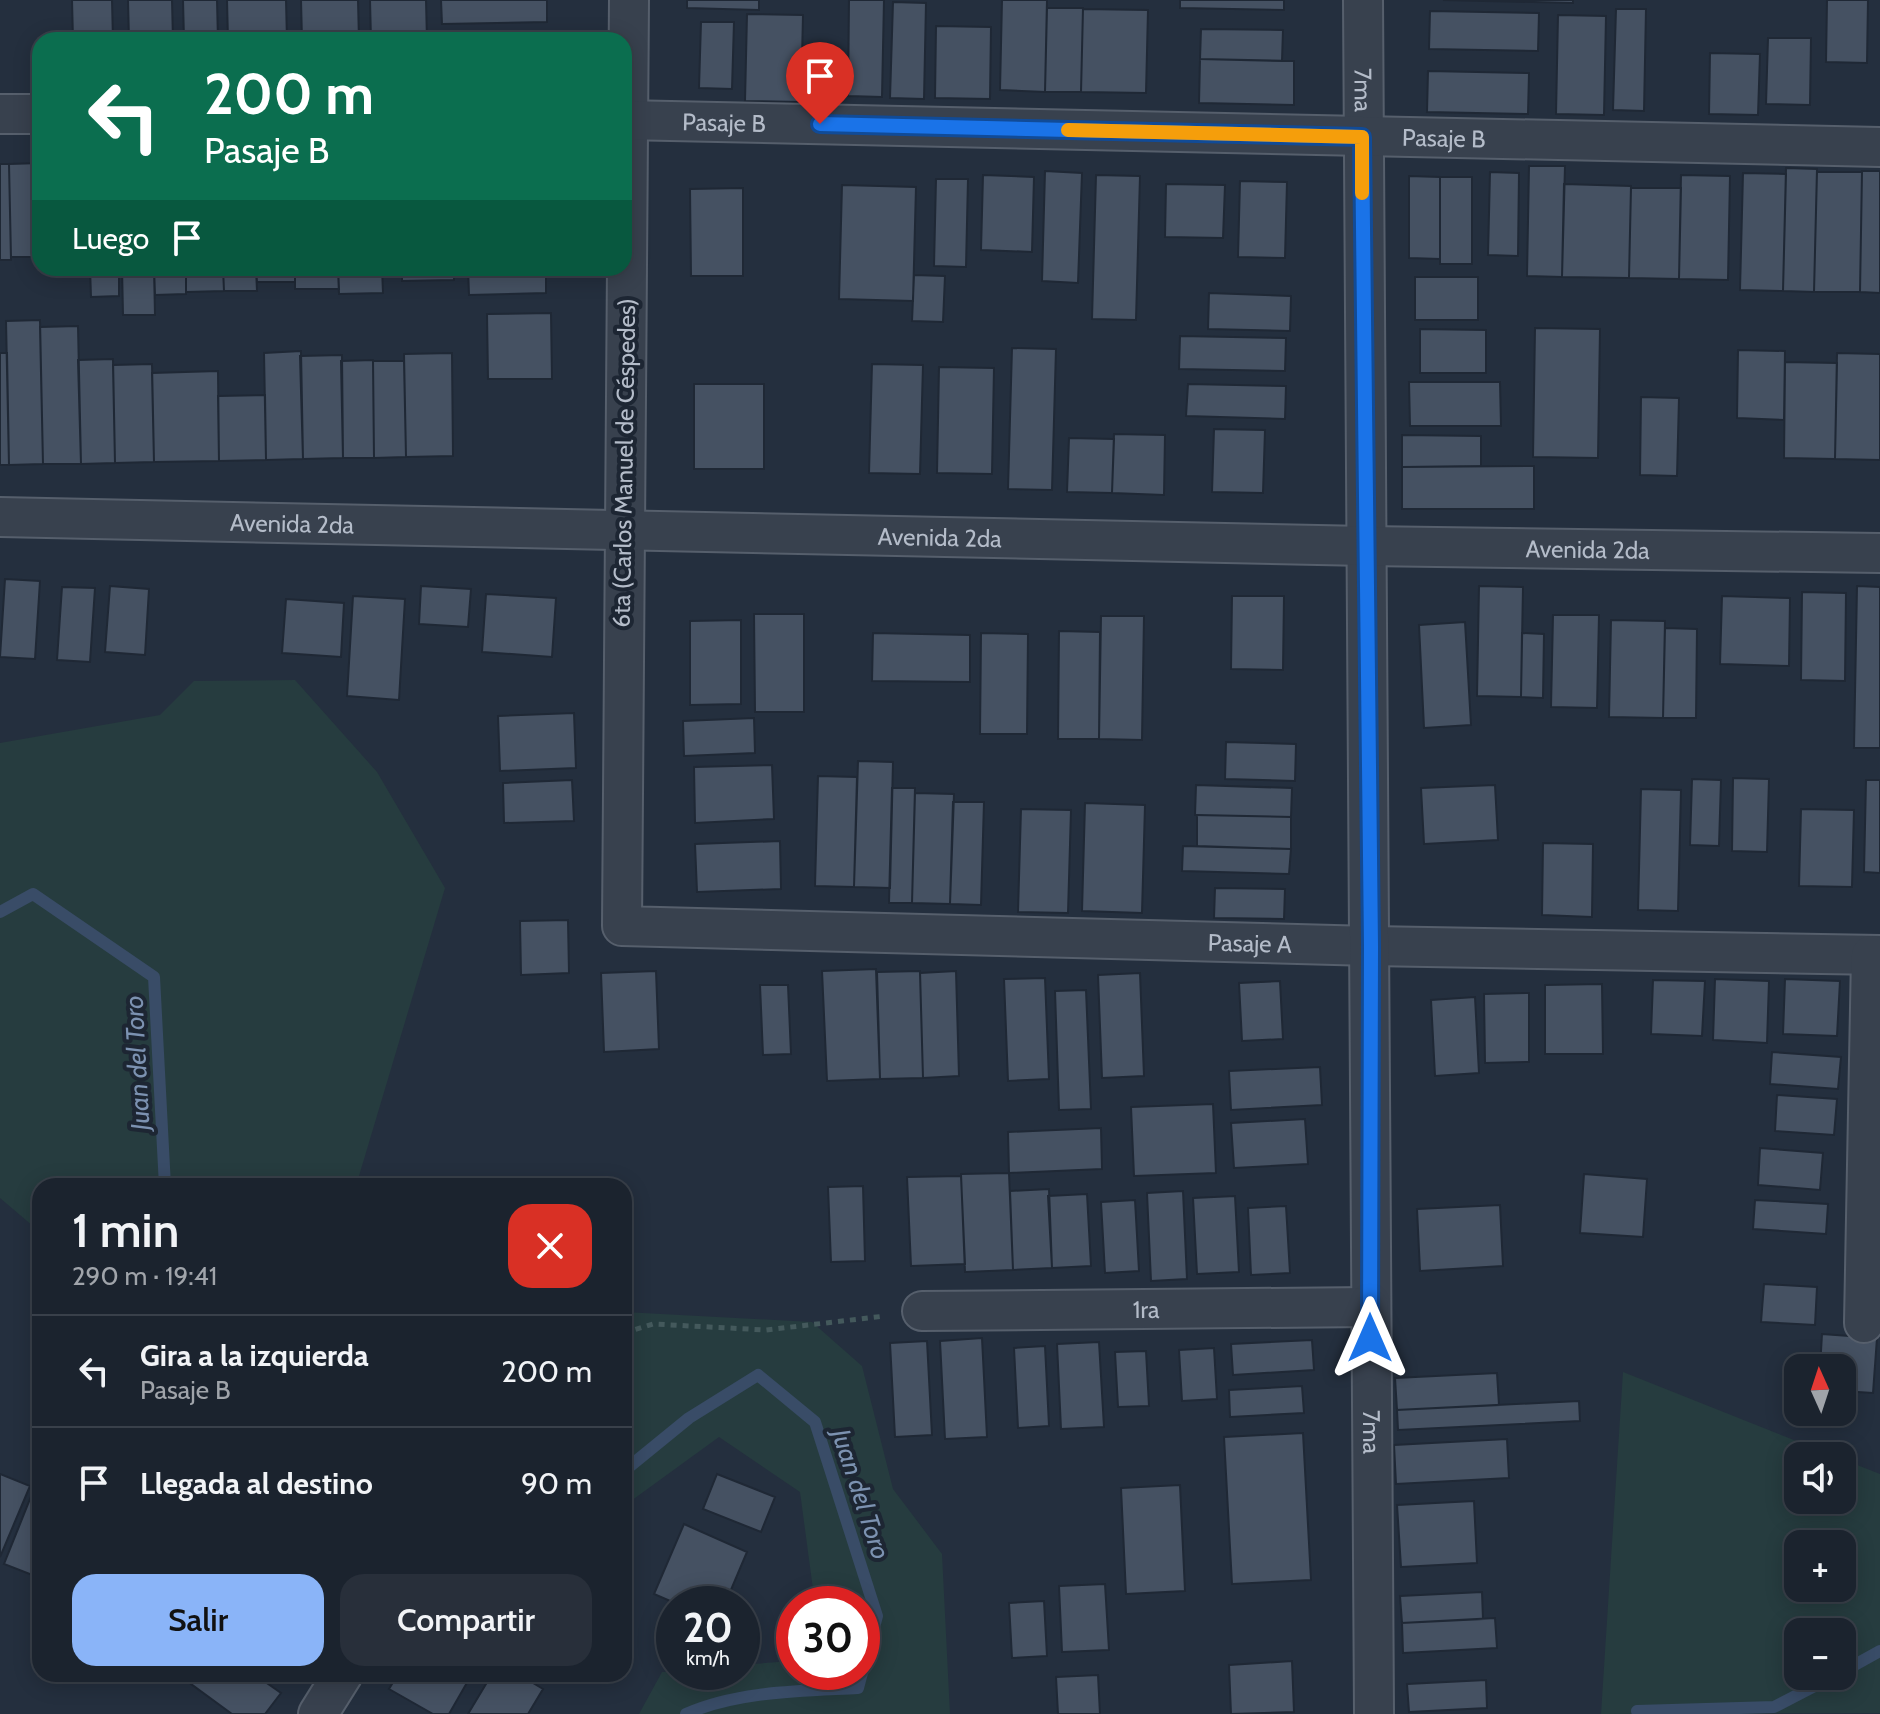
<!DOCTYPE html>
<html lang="es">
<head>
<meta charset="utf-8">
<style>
	body { margin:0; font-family:Cabin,sans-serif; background:#282f3a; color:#f1f3f6; height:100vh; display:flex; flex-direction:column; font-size:30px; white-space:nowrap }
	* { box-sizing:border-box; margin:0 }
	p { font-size:26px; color:#a0a4aa }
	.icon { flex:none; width:44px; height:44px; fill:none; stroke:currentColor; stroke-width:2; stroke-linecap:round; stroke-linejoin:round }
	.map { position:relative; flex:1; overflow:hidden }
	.drawer { position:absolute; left:32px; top:1178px; width:600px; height:504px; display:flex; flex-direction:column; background:#1b232e; border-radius:24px; box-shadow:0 4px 20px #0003,0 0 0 2px #39404a }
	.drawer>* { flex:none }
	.top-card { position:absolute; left:32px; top:32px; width:600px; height:244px; border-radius:24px; box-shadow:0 4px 20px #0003,0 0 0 2px #39404a; background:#0b6e4f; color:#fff; overflow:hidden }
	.needle { width:52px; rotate:357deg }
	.tools { position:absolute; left:1784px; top:1354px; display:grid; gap:16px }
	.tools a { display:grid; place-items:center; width:72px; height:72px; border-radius:16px; background:#1b232e; box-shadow:0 4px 20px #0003,0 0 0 2px #39404a; font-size:40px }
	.speed { position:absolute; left:656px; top:1586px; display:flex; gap:16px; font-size:40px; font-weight:700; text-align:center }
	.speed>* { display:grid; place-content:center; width:104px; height:104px; border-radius:50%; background:#1b232e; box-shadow:0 4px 20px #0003,0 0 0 2px #39404a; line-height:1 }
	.speed small { font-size:20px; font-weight:400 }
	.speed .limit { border:12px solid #d22; background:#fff; color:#111 }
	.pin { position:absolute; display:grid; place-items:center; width:68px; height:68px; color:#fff; margin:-82px -34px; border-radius:50% 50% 50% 0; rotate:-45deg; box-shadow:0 0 8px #0007 }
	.pin .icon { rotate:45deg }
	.me { position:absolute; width:88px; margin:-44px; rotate:0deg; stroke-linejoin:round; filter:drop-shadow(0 0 6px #0008) }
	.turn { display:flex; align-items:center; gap:28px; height:168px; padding:0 40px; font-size:36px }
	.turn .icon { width:104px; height:104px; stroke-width:2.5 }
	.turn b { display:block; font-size:56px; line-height:68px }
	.then { display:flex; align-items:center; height:76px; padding:0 40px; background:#0003; gap:16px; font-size:30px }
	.round { display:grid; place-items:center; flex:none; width:84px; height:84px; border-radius:24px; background:#282f3a }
	.overview { display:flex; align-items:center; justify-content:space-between; height:136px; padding:0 40px }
	h1 { font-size:48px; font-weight:600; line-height:60px }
	.action { display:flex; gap:16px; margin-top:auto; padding:16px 40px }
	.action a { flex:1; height:92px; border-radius:24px; background:#8ab4f8; color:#111; font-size:32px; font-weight:600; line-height:92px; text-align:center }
	.action a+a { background:#282f3a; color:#f1f3f6 }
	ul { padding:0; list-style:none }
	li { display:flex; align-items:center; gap:24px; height:112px; padding:0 40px; border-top:2px solid #39404a }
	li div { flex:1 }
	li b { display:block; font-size:30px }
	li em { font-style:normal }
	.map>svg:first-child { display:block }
</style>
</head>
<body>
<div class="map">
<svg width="1880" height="1714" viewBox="0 0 1880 1714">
	<rect width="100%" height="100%" fill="#242f3e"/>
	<!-- green -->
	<path fill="#263c3f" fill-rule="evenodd" d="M295 680 377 772 445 888 356 1186H40V1232L0 1198V743L160 715 194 681Z
		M624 1312 812 1322 862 1366 893 1489 942 1554 950 1714H639L662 1672H742V1665L790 1661 794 1656V1672H862V1604H815L800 1492 719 1437 624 1506Z
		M1623 1372 1834 1456H1798V1500H1842V1459L1880 1474V1713L1601 1714ZM1798 1544H1842V1588H1798ZM1798 1632H1842V1676H1798Z"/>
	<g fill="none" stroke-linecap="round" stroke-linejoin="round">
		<!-- stream -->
		<path stroke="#394c67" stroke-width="12" d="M0 912 33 894 154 977 165 1186
			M624 1471 689 1418 758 1375 815 1422 877 1616 858 1688C803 1691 737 1691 686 1714
			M1842 1672 1880 1651
			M1638 1714 1637 1711 1774 1707 1834 1676"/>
	</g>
	<!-- building -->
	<path fill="#455162" stroke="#1f2835" stroke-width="2" d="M72 0H112L113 40H73Z
		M128 0H172L173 40H129Z
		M183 0H217L218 40H184Z
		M227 0H286L287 40H228Z
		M301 0H358L359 40H302Z
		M370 0H426L427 40H371Z
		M441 0H547V22L442 24Z
		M687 0H759V10L687 8Z
		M849 0H884L882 97 848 96Z
		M1002 0H1047L1045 92 1000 90Z
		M1180 0H1284V10L1180 8Z
		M1443 0H1573V3Z
		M1827 0H1868L1867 63 1826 62Z
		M893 2 926 3 924 99 890 98Z
		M1047 8H1083L1081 92H1045Z
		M1083 9 1148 10 1146 93 1081 92Z
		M1616 9H1646L1644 111 1613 110Z
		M1430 11 1539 13 1538 51 1429 49Z
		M747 14 803 15 801 102 745 101Z
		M1558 15 1606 16 1604 115 1556 114Z
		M701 22H734L732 89 699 88Z
		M936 26 991 27 990 99 935 98Z
		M1201 29 1283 30 1282 61 1200 59Z
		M1768 38H1811L1810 105 1766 104Z
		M1710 53 1760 54 1758 115 1709 114Z
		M1200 59 1294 61V105L1199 103Z
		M1428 71 1529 73 1528 114 1427 112Z
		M40 163V257H11L9 164Z
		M0 164H9L11 260H0Z
		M1529 166H1565L1562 277 1527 276Z
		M1786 168 1817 169 1814 292 1783 291Z
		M1045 171 1082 173 1078 283 1042 281Z
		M1862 171H1880V293L1860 292Z
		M1490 172 1519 173 1518 256 1488 255Z
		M1817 172H1862L1860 292H1814Z
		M1743 173 1786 174 1783 291 1740 290Z
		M983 175 1034 177 1032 252 981 250Z
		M1096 175 1140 176 1136 320 1092 319Z
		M1681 175 1730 176 1728 280 1679 279Z
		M1409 176 1440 177V259L1409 258Z
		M1440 177H1472V264H1440Z
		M936 179H968L966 267 934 266Z
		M1240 181 1287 182 1285 258 1238 257Z
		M1166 184 1225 185 1223 238 1165 237Z
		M1564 184 1631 186 1629 278 1562 277Z
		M842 185 916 187 913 301 839 299Z
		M743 188V276H691L690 189Z
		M1631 188H1681L1679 279 1629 278Z
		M90 268H119V296L91 297Z
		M122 268H154L155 315H123Z
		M154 268H186V294L155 295Z
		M186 268H223L224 291 186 292Z
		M223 268H256L257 291H224Z
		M256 268H295V282H257Z
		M295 268H338L339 289H295Z
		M338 268H382L383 293 339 294Z
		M402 268H454V280L402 281Z
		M468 268H546V293L469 295Z
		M914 275 945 276 943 322 912 321Z
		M1415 277H1478V320H1415Z
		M1209 293 1291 296 1290 331 1208 329Z
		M551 313 552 379H488L487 314Z
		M40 320 43 464 9 465 6 321Z
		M78 326 81 464H43L40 327Z
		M1535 328 1600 329 1598 458 1533 457Z
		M1420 329 1486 330V373H1420Z
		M1180 336 1286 338 1285 371 1179 369Z
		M1012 348 1056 349 1052 490 1008 489Z
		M1738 350 1785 351 1784 420 1737 418Z
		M301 351 303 459 266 460 264 353Z
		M0 353H7L9 465H0Z
		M452 353 453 456 406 457 404 354Z
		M1837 353 1880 354V460L1835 459Z
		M342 355 343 458 303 459 300 356Z
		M113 359 115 463 81 464 78 360Z
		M341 361 373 360 374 458H343Z
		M373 361H404L406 457 374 458Z
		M1785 362 1837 363 1835 459 1784 458Z
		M152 364 154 462 115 463 113 365Z
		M872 364 923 365 920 474 869 473Z
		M939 367 994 368 992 474 937 473Z
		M218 371 219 461 154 462 152 373Z
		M1409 382H1500L1501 426H1410Z
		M694 384H764V469H694Z
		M1188 384 1286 386 1285 419 1186 416Z
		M265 395 266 460 219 461 218 396Z
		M1641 397 1679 398 1677 476 1640 475Z
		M1214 429 1265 430 1263 493 1212 492Z
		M1114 434 1165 435 1164 495 1112 493Z
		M1402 435 1481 436V466L1402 467Z
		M1069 438 1114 439 1112 493 1067 492Z
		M1534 466V509H1402V467Z
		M5 579 40 581 35 659 0 657Z
		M110 586 149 589 145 655 105 652Z
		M421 586 471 589 468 627 419 624Z
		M1479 586 1523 587 1521 697 1477 696Z
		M1857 586 1880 587V748H1854Z
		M62 587 95 588 90 662 57 660Z
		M1802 592 1846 593 1845 681 1801 680Z
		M486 594 556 598 552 657 482 652Z
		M353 596 405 599 399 700 347 696Z
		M1232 596H1284L1283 670 1231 669Z
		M1722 596 1790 598 1789 666 1720 664Z
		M286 599 344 603 341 657 282 653Z
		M754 614H804V712H755Z
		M1553 615H1599L1597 708 1551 707Z
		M1101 616H1144L1142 740 1099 739Z
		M741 620V704L690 705V621Z
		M1611 620 1665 621 1663 718 1609 717Z
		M1465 622 1471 725 1424 728 1419 625Z
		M1665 628 1697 629 1696 718H1663Z
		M1059 631 1100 632 1099 739H1058Z
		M873 633 970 635V682L872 681Z
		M981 633 1028 634 1027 734H980Z
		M1522 633 1544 634 1543 698 1521 697Z
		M574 713 576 768 500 771 498 716Z
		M754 718 755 753 684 756 683 721Z
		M1226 742 1296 744 1295 781 1225 779Z
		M858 761 893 762 890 888 854 887Z
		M772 765 774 819 695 823 694 767Z
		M818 776 857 777 854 887 815 886Z
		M1733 778 1769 779 1767 852 1732 851Z
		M1692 779 1721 780 1719 846 1690 845Z
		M572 780 574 821 504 823 503 783Z
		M1866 780H1880V873L1864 872Z
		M1196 785 1292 788 1291 817 1195 815Z
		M1495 785 1498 840 1424 844 1421 788Z
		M892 788H915L912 903H889Z
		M1641 789 1681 790 1678 911 1638 910Z
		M915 793 954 794 950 904 912 903Z
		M953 802H984L981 905 950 904Z
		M1085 803 1145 805 1142 913 1082 911Z
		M1021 809 1071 810 1068 913 1018 912Z
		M1801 809 1854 810 1852 887 1799 886Z
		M1197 815 1291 817V849L1197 846Z
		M780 841 781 889 697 892 695 844Z
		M1543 843 1593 844 1592 917 1542 915Z
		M1183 846 1291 849 1289 874 1182 871Z
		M1215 888 1285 889 1284 919 1214 918Z
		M568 920 569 973 521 975 520 921Z
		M876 969 880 1079 827 1081 822 971Z
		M656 971 659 1049 604 1052 601 973Z
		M920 971 923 1078 880 1079 877 972Z
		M956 971 959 1076 923 1078 920 973Z
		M1140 973 1144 1076 1102 1078 1098 975Z
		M1045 978 1049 1079 1008 1081 1004 979Z
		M1715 979 1769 981 1767 1043 1713 1040Z
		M1785 979 1840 981 1837 1036 1783 1034Z
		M1653 980 1705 981 1702 1036 1651 1034Z
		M1280 981 1283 1039 1242 1041 1239 983Z
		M1602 984 1603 1054H1545V985Z
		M760 985H788L791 1054 763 1055Z
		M1086 990 1091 1109 1059 1110 1055 991Z
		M1529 993V1062L1485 1063 1484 994Z
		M1475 997 1479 1073 1435 1076 1431 1000Z
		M1772 1052 1841 1057 1838 1089 1770 1084Z
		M1320 1067 1322 1105 1231 1110 1229 1071Z
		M1777 1095 1837 1099 1834 1135 1775 1131Z
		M1213 1104 1216 1173 1134 1176 1131 1107Z
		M1305 1119 1308 1164 1234 1168 1231 1123Z
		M1101 1128 1102 1169 1009 1173 1008 1132Z
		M1760 1148 1823 1153 1820 1190 1758 1185Z
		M1009 1173 1013 1270 965 1272 961 1174Z
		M1584 1174 1647 1179 1643 1237 1580 1233Z
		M961 1176 965 1264 911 1266 907 1177Z
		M863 1186 865 1261 831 1262 828 1187Z
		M1049 1189 1052 1268 1013 1270 1010 1191Z
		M1183 1191 1187 1279 1151 1281 1147 1193Z
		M1087 1194 1091 1266 1052 1268 1048 1196Z
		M1235 1196 1239 1272 1197 1274 1193 1198Z
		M1135 1200 1139 1271 1105 1273 1101 1202Z
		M1755 1200 1828 1204 1826 1234 1753 1229Z
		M1500 1205 1503 1266 1420 1271 1417 1209Z
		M1286 1206 1290 1273 1251 1275 1248 1208Z
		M1764 1284 1817 1287 1815 1325 1761 1322Z
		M1822 1334 1877 1338 1873 1393 1842 1391V1368H1820Z
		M982 1338 987 1437 945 1439 940 1341Z
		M1312 1340 1314 1370 1233 1375 1231 1344Z
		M927 1341 932 1435 895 1437 890 1343Z
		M1099 1342 1104 1427 1061 1429 1057 1344Z
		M1045 1346 1049 1426 1018 1428 1014 1348Z
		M1214 1348 1217 1399 1182 1401 1179 1350Z
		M1146 1351 1149 1406 1118 1407 1115 1352Z
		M1497 1373 1499 1405 1397 1410 1395 1378Z
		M1302 1386 1304 1413 1230 1417 1229 1390Z
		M1579 1401 1580 1421 1398 1430 1397 1410Z
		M1303 1433 1311 1580 1232 1584 1224 1437Z
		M1507 1439 1509 1478 1396 1484 1394 1445Z
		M0 1474 30 1486 0 1557Z
		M40 1474V1578L4 1564Z
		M717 1474 775 1497 761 1532 703 1509Z
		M1180 1485 1185 1591 1126 1594 1121 1488Z
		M1474 1501 1477 1563 1401 1567 1397 1505Z
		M684 1524 747 1552 725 1604H677L654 1594Z
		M1105 1584 1109 1650 1062 1652 1059 1586Z
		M1482 1592 1483 1619 1402 1623 1400 1596Z
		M1044 1601 1047 1656 1012 1658 1009 1603Z
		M1495 1618 1497 1648 1403 1653 1402 1623Z
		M1292 1661 1294 1712 1231 1714 1229 1665Z
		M193 1674H254L281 1693 265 1714H232L187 1681Z
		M398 1674H472L449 1714H433L389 1689Z
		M492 1674H518L543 1689 528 1714H468Z
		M1098 1675 1100 1714H1058L1056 1677Z
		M1486 1680 1487 1708 1409 1712 1407 1684Z"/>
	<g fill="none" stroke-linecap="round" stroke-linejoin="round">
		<!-- street casing -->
		<g stroke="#565f6c" stroke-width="42">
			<g id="street">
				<path id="s1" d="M629 0 622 926 1371 946 1880 955"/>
				<path id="s2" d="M1363 0 1374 1714"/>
				<path d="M0 114H40"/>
				<path id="s3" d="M624 120 1880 147"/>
				<path id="s4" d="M0 517 1366 546 1880 553"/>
				<path id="s5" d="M922 1311 1369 1307"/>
				<path d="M1864 1323 1871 955"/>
				<path d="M318 1714 343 1674"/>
			</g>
		</g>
		<!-- path -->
		<path stroke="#44595c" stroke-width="5" stroke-dasharray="6 6" stroke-linecap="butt" d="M624 1333 653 1324 766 1330 885 1316"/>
		<!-- street -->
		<use href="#street" stroke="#38414e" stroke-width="38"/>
	</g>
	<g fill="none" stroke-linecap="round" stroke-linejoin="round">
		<!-- route casing -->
		<g stroke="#114b97" stroke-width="20">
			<path id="route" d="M820 124 1362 137 1371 946 1370 1338"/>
		</g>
		<!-- route -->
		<use href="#route" stroke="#1a73e8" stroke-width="14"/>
		<!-- slow -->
		<path stroke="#f59e0b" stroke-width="14" d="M1068 130 1362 137V193"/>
	</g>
	<g text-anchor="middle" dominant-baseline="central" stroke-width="8" stroke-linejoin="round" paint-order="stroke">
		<!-- street labels -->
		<g font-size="24" fill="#b4bcc9" stroke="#1d2633">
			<text stroke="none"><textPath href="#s2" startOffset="90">7ma</textPath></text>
			<text stroke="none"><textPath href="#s3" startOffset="100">Pasaje B</textPath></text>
			<text stroke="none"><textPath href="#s3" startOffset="820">Pasaje B</textPath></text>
			<text transform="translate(624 463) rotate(-89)">6ta (Carlos Manuel de Céspedes)</text>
			<text stroke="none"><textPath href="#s4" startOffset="292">Avenida 2da</textPath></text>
			<text stroke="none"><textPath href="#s4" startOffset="940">Avenida 2da</textPath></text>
			<text stroke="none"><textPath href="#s4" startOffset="1588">Avenida 2da</textPath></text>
			<text stroke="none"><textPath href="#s1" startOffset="1554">Pasaje A</textPath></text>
			<text stroke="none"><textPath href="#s5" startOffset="224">1ra</textPath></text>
			<text stroke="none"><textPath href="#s2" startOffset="1432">7ma</textPath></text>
		</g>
		<!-- water labels -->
		<g font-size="26" font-style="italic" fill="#7c92b1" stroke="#1d2633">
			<text transform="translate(137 1063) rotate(-93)">Juan del Toro</text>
			<text transform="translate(861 1494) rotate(72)">Juan del Toro</text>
		</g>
	</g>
</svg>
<div class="tools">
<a><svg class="needle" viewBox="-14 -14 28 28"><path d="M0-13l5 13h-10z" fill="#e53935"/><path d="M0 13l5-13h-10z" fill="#a0a4aa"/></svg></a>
<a><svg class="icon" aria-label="sound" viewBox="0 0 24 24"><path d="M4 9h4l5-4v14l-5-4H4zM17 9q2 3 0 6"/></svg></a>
<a>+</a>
<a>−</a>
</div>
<div class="speed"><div>20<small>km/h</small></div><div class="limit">30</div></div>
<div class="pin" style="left:820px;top:124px;background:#d93025"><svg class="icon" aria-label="arrive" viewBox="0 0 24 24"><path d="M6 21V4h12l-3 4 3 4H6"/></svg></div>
<svg class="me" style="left:1370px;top:1338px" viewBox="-20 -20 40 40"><path d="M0-17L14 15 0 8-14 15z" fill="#1a73e8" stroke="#fff" stroke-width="4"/></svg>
<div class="top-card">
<div class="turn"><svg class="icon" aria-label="left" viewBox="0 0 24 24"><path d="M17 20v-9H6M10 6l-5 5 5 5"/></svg><div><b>200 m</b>Pasaje B</div></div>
<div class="then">Luego<svg class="icon" aria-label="arrive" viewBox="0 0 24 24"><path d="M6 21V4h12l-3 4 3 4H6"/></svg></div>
</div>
<section class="drawer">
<div class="overview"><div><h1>1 min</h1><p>290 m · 19:41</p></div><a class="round" style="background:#d93025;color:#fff"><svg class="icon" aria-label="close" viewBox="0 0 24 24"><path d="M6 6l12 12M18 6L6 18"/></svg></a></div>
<ul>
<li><svg class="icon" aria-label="left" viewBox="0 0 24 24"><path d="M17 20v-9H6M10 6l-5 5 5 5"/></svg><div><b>Gira a la izquierda</b><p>Pasaje B</p></div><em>200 m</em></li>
<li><svg class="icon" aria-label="arrive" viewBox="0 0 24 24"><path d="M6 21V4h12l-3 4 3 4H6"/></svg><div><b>Llegada al destino</b></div><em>90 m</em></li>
</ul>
<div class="action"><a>Salir</a><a>Compartir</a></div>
</section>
</div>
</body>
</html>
